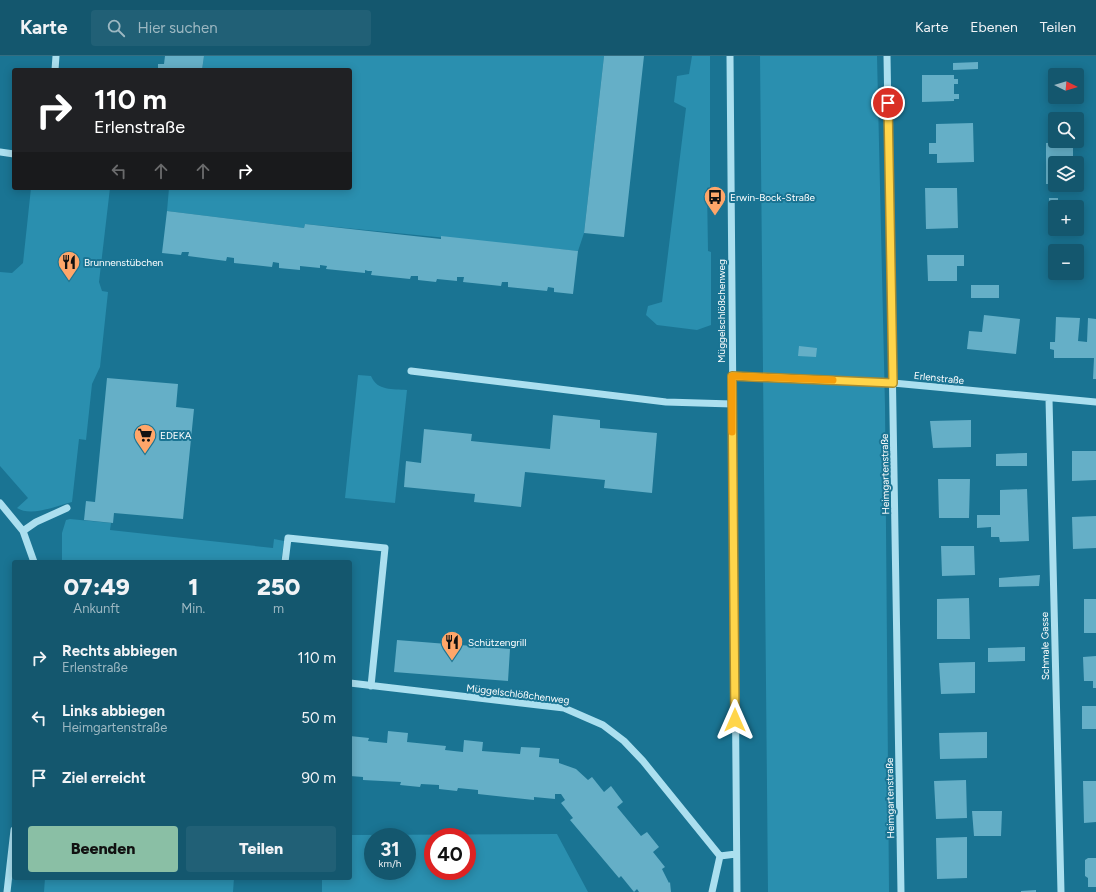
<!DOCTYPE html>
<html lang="de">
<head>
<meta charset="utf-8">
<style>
	body { margin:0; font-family:Figtree,sans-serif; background:#216076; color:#f1f3f6; height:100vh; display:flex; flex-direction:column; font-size:15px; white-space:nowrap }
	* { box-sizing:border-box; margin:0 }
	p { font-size:13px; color:#9db8c2 }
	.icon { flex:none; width:22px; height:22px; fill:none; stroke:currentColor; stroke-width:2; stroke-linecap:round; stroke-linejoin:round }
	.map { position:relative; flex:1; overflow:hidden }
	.sheet { position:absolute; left:12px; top:504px; width:340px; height:320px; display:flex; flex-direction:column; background:#14576e; border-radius:4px; box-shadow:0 2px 10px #0003 }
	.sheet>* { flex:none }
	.banner { position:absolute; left:12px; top:12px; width:340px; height:122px; border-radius:4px; box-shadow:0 2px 10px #0003; background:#202124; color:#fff; overflow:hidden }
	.needle { width:26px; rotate:95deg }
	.controls { position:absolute; left:1048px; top:12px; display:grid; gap:8px }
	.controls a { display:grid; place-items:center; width:36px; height:36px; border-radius:4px; background:#14576e; box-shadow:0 2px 10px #0003; font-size:20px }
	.speed { position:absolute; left:364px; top:772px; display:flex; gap:8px; font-size:20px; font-weight:700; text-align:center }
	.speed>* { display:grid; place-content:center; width:52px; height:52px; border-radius:50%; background:#14576e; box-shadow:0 2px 10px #0003; line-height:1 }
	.speed small { font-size:10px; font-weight:400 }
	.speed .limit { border:6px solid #d22; background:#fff; color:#111 }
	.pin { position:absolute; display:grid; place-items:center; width:34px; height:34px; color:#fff; margin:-17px; border:2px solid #fff; border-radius:50%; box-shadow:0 1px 4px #0007 }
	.me { position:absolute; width:44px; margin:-22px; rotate:0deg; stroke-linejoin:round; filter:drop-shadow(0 0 3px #0008) }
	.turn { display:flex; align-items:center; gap:14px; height:84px; padding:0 16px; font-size:18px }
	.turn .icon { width:52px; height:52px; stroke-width:2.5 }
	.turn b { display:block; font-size:28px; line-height:34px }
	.lanes { display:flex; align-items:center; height:38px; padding:0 16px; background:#0003; justify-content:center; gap:20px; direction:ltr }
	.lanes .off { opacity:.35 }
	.eta { display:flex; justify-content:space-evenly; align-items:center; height:68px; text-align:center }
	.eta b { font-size:24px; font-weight:800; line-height:28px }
	.primary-button { display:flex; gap:8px; margin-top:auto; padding:8px 16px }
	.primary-button a { flex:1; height:46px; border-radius:4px; background:#8abfa5; color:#111; font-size:16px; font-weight:800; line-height:46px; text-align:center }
	.primary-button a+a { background:#216076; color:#f1f3f6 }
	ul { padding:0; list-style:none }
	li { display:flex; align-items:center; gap:12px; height:60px; padding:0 16px }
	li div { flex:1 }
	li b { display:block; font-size:15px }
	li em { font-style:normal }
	header { display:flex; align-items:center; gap:24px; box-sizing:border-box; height:56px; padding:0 20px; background:#14576e; border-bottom:1px solid #336d81 }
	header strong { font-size:19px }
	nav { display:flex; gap:22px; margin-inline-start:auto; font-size:14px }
	.search { width:280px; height:36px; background:#216076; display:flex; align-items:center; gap:10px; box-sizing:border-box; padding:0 14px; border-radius:4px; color:#9db8c2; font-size:15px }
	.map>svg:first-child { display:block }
</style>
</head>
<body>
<header>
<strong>Karte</strong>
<div class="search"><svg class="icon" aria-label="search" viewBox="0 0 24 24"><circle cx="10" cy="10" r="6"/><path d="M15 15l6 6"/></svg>Hier suchen</div>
<nav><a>Karte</a><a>Ebenen</a><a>Teilen</a></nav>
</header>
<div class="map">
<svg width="1096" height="836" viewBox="0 0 1096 836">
	<rect width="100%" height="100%" fill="#1a7493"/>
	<!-- green -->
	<path fill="#2a8faf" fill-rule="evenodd" d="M204 0H604L584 177 578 195 305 168 304 172 167 155 169 132H350V14H202Z
		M692 0H710V131L707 132 708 195 711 196V269L697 274 657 269 646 259 648 250 662 246 686 52 674 46 677 20 689 18Z
		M760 0H877L885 350 889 836H768Z
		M31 132H110L99 226 102 235 108 236 100 311 92 328 86 384 79 383 72 446C56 450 31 461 17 452L28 442 0 410V216L12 217 23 207Z
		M358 319 371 320C377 335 393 333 407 334L395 447 345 442Z
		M70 463 111 467 110 474 273 492 274 483 284 485 281 506H62V477L66 464Z
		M557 778 588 836H322V822H350V779ZM373 781H407V815H373ZM433 781H467V815H433Z
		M45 822H234L233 836H44Z"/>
	<!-- building -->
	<path fill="#65afc7" d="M165 0H204L202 14H158V8H164Z
		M604 0H644L624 181 584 177Z
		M978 6V13L953 14V7Z
		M922 19H954V23H958V28H954V38H959V43H954V45L922 46Z
		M973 67 974 106 937 107V98H929V87H936V68Z
		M1073 86V102L1064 103V107H1055V128H1046V87Z
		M925 132H957L958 172 926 173Z
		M1049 142H1058V151H1055V161H1049Z
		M167 155 304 172 305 168 441 183V180L578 195 573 238 554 236V232L548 231 547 235 508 231V226H502L501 230 463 226 464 221H457V225L437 223 436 226 418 224V220H411L410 223 371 219 372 215H368L365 214V217L326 213 327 210 320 209V212L300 210V214L279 212V207L273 206 272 211 234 207V202L227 201 226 205 188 200 189 196H182L181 199 162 197Z
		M927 199H964V210H957V225H928Z
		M971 229H999V242H971Z
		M984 259 1020 263 1016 298 967 293 969 275 982 276Z
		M1056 261 1080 262 1078 285 1087 286 1088 262 1096 263V323H1093L1094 302H1054V294L1050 293V286H1055Z
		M799 290 817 292 816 301 798 300Z
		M107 322 178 328 176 351 194 353 183 463 114 457 113 467 84 464 86 445 95 446Z
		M553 359 600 364V372L657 377 652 437 604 432 605 424 525 416 521 451 474 446 475 438 404 431 406 405 421 407 424 373 472 378 471 385 550 393Z
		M971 364V391L933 392 930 365Z
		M1072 395H1096V424L1072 425Z
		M1027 397V410H996V398Z
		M938 423H970L969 462H939Z
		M1027 433 1029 485 1000 486 999 481H991V471L977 472V459H1000V434Z
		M1096 460V492L1073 493 1072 461Z
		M941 490H974L975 519 942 520Z
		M1040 519 1039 530 999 531V522Z
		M969 542 970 583H937V543Z
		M1084 543H1096V577H1084Z
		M397 584 510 593 508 625 394 616Z
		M1025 591V605L988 606V592Z
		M1096 600V632H1093V625H1084L1083 601Z
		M975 606V637L941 638 939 607Z
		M1082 650H1096V673H1082Z
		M388 675 408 677 407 686 446 690 445 694 463 696 464 684 483 686 482 695 520 698 521 691 540 692 539 701 559 703V707L576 713 588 724 592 721 604 736 611 730 623 746 617 751 641 780 647 776 659 791 653 796 665 811 662 813 669 827 670 826 671 836H639L637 833 634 836 621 820 619 822 570 764 573 762 561 747 565 744 561 738H555V743L534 741V744L478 738V734L458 732 457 735 439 733V729L421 728 420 731 400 729 401 726 363 724V721L350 720V680L369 682 368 685 387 687Z
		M987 676V702L940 703 939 677Z
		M966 724 967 762 936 763 934 725Z
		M1083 725H1096V766L1084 767Z
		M972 755H1002L1001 780H974Z
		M967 781V822L937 823 936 782Z
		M1088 802H1096V831H1088V822L1085 820V804Z
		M1036 834V836H1021V835Z"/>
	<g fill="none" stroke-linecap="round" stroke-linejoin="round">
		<!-- minor -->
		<path stroke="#abdfef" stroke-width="7" d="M730 0 737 836
			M887 0 901 836
			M55 14 56 0
			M0 96 14 98
			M411 315 666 346 732 348
			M732 320 893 327 1096 346
			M1049 343 1061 836
			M0 447 23 475 34 506
			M23 475 36 466 67 452
			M285 506 288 482 385 492 371 630
			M350 627 564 652 603 669 624 685 643 705 720 800 736 798
			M7 836 14 774
			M712 836 720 800"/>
	</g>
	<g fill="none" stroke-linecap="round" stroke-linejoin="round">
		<!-- route casing -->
		<g stroke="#a68a30" stroke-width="10">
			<path id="route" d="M735 664 732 320 893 327 888 47"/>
		</g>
		<!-- route -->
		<use href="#route" stroke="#ffd54a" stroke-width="7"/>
		<!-- slow -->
		<path stroke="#f59e0b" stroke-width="7" d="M732 376V320L833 324"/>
	</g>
	<!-- icons -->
	<defs>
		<g id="bus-pin" transform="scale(1.15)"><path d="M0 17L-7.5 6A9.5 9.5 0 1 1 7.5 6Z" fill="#ffa669" stroke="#1a7493"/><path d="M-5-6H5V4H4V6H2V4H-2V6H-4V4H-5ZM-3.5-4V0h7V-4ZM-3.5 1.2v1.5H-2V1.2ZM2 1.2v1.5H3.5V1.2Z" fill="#111"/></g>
		<g id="restaurant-pin" transform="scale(1.15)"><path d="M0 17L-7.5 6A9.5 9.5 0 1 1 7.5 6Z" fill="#ffa669" stroke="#1a7493"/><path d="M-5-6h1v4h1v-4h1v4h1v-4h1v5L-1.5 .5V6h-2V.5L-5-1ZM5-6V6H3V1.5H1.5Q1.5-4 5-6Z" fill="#111"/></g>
		<g id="supermarket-pin" transform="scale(1.15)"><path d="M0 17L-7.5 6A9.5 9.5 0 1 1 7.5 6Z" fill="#ffa669" stroke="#1a7493"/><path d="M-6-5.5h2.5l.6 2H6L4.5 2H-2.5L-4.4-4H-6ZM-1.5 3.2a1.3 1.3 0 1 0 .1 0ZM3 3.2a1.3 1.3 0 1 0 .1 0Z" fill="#111"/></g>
	</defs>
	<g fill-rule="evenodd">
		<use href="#bus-pin" x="715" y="141"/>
		<use href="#restaurant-pin" x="69" y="206"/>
		<use href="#supermarket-pin" x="145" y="379"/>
		<use href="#restaurant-pin" x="452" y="586"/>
	</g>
	<g text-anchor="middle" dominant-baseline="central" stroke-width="4" stroke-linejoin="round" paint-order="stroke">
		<!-- poi labels -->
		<g font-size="10" fill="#fff" stroke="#1a7493" text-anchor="start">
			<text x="730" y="141">Erwin-Bock-Straße</text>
			<text x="84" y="206">Brunnenstübchen</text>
			<text x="160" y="379">EDEKA</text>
			<text x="468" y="586">Schützengrill</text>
		</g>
		<!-- street labels -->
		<g font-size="10" fill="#fff" stroke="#1a7493">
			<text transform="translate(721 255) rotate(-90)">Müggelschlößchenweg</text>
			<text transform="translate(939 322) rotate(6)">Erlenstraße</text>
			<text transform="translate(885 418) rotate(-91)">Heimgartenstraße</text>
			<text transform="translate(1045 590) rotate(-91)">Schmale Gasse</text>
			<text transform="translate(518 638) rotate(7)">Müggelschlößchenweg</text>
			<text transform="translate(890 742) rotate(-91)">Heimgartenstraße</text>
		</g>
	</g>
</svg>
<div class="controls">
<a><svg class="needle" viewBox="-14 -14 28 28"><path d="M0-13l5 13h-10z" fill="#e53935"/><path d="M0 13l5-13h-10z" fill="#9db8c2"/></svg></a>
<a><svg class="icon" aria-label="search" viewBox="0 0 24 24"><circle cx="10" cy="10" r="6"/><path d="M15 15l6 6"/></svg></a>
<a><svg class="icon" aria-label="layers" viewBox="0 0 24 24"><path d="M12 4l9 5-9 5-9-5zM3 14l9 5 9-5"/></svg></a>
<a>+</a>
<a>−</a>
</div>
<div class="speed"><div>31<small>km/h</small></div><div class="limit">40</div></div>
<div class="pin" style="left:888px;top:47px;background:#d93025"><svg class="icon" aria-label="arrive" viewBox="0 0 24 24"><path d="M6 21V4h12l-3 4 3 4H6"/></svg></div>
<svg class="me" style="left:735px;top:664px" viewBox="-20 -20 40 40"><path d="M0-17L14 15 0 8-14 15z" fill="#ffd54a" stroke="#fff" stroke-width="4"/></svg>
<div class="banner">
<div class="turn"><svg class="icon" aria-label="right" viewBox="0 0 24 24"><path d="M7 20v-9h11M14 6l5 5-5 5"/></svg><div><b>110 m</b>Erlenstraße</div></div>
<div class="lanes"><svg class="icon off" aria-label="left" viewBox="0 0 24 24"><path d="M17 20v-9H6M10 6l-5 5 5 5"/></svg><svg class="icon off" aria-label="ahead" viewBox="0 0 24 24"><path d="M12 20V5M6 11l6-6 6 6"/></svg><svg class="icon off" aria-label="ahead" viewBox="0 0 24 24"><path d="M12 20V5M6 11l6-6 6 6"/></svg><svg class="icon" aria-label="right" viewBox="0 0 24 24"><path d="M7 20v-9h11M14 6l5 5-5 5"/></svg></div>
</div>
<section class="sheet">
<div class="eta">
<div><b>07:49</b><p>Ankunft</p></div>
<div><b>1</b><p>Min.</p></div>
<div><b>250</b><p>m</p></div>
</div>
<ul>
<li><svg class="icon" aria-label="right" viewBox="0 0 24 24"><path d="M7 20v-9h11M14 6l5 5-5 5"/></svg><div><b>Rechts abbiegen</b><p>Erlenstraße</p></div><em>110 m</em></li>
<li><svg class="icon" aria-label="left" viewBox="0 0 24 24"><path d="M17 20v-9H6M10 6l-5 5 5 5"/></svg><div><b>Links abbiegen</b><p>Heimgartenstraße</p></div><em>50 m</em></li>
<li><svg class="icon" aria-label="arrive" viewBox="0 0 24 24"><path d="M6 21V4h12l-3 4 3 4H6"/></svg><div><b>Ziel erreicht</b></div><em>90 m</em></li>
</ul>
<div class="primary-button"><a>Beenden</a><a>Teilen</a></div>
</section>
</div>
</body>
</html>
